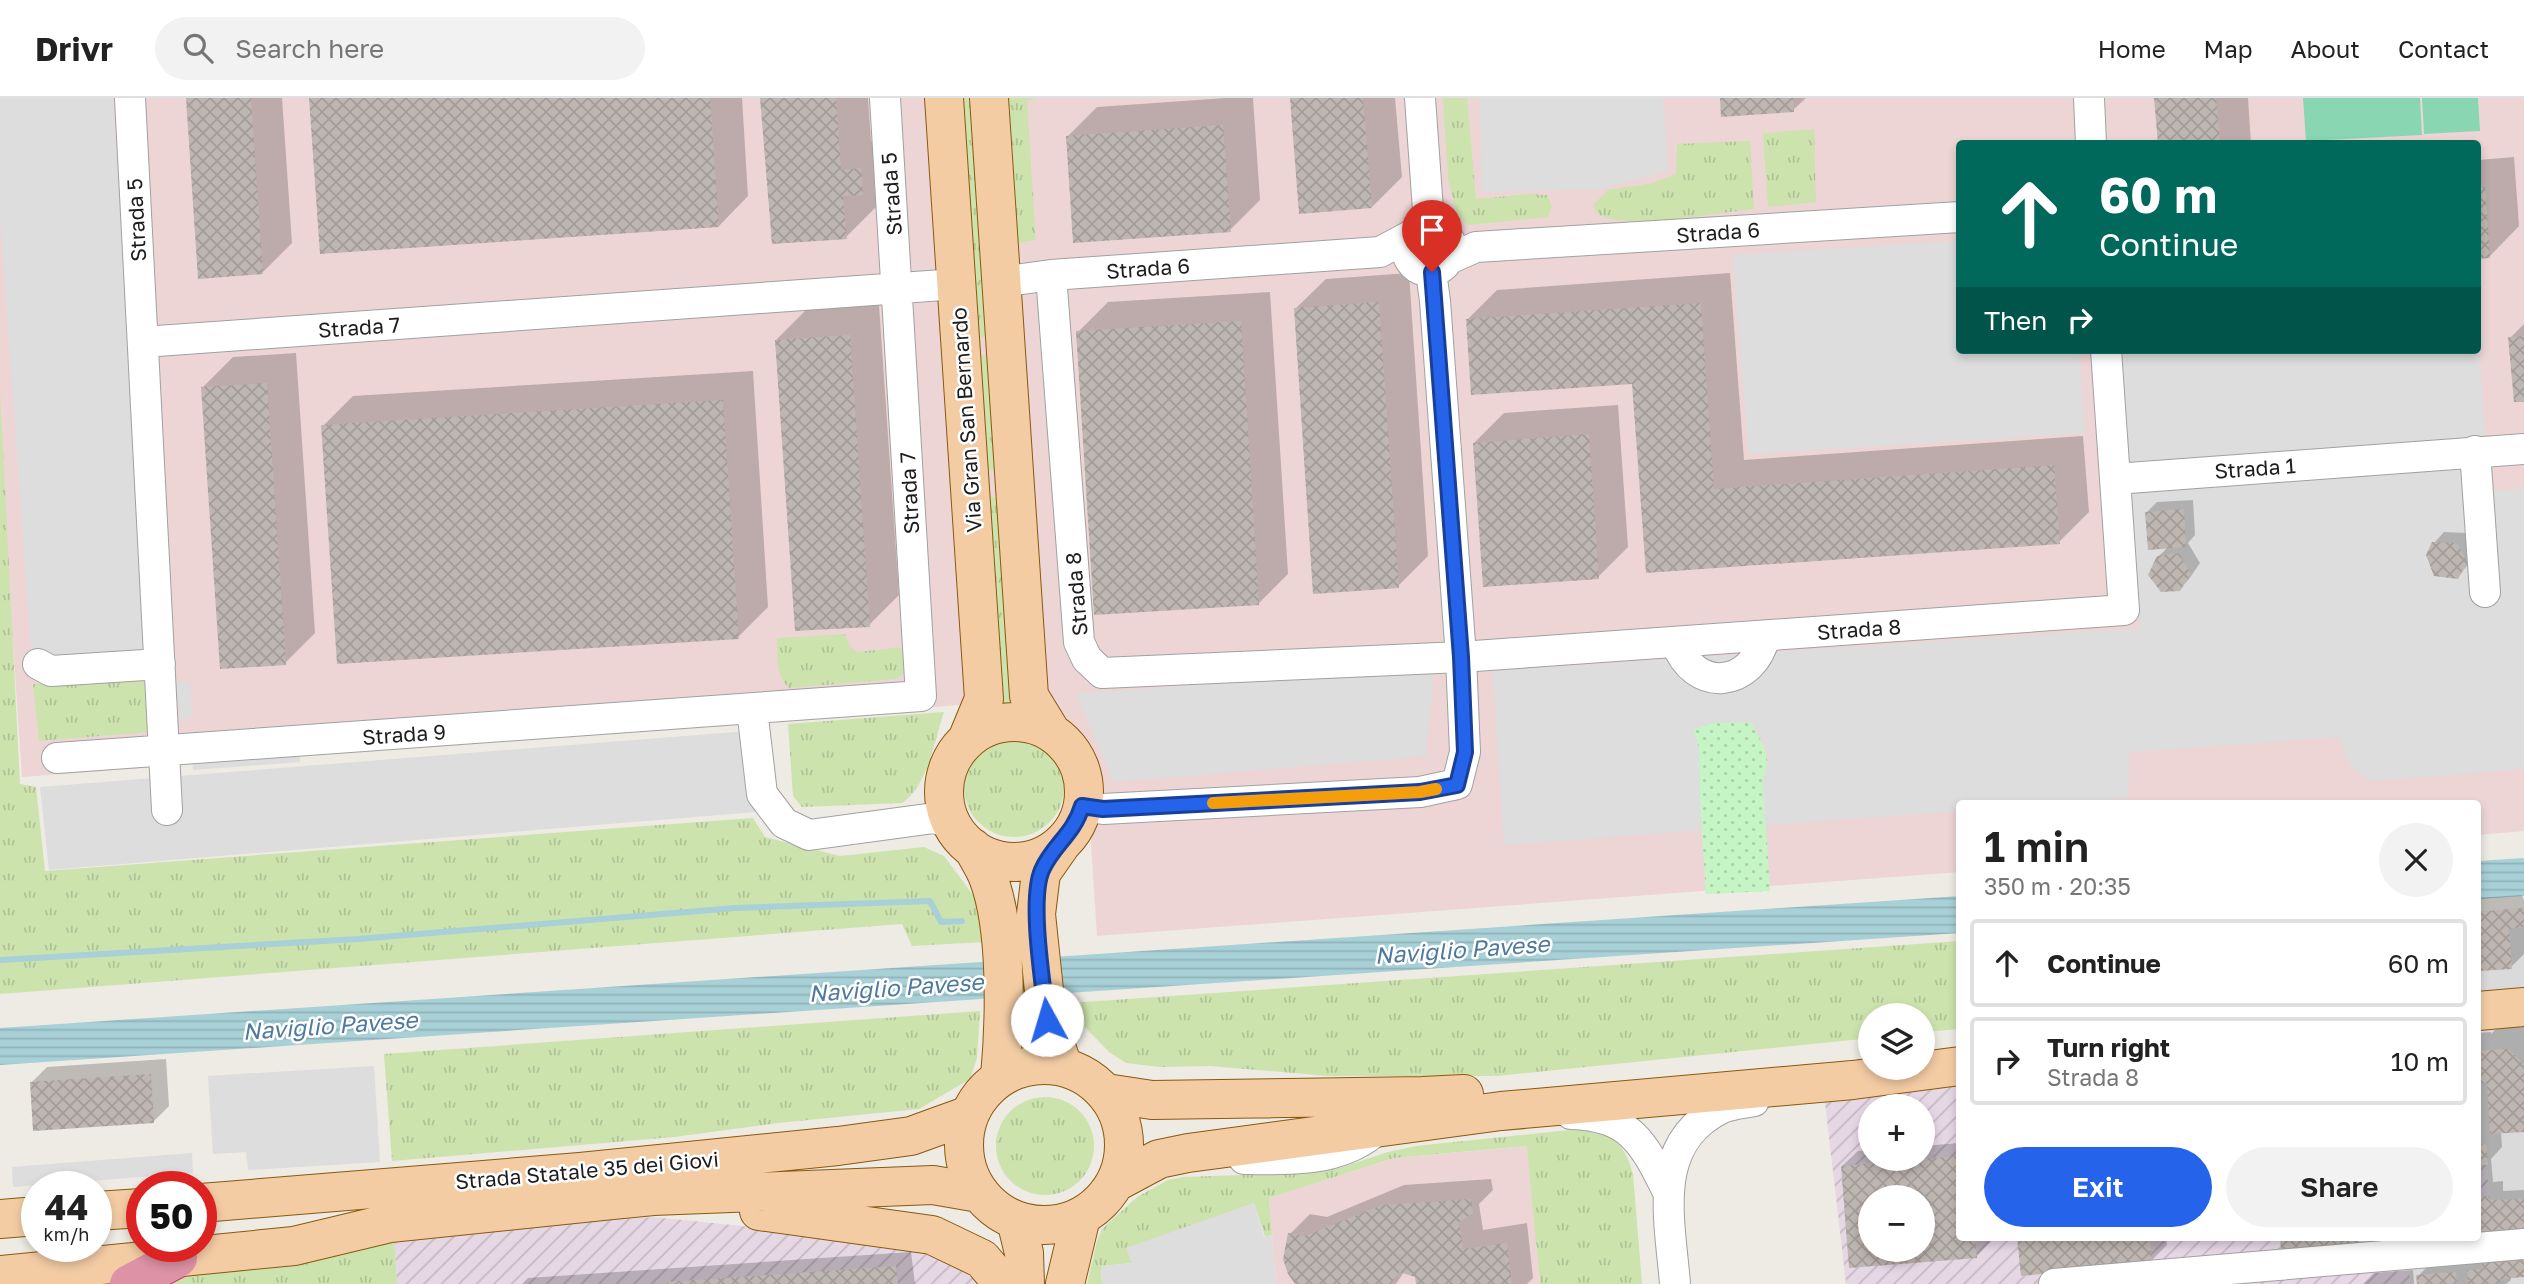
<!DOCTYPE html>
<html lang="en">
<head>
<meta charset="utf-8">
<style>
	body { margin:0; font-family:"Golos Text",sans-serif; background:#f2f2f2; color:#222; height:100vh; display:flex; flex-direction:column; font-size:26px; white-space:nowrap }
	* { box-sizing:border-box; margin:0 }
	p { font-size:23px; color:#767676 }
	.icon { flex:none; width:38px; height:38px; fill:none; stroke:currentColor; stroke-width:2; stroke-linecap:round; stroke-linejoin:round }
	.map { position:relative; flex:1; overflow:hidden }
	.side { position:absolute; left:1956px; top:702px; width:525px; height:441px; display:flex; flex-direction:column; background:#fff; border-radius:7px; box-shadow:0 4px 10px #0003 }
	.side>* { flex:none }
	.guide { position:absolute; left:1956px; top:42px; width:525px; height:214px; border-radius:7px; box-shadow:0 4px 10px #0003; background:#00695c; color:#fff; overflow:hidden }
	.fabs { position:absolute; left:1858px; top:905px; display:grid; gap:14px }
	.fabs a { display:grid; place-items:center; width:77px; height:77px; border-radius:50%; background:#fff; box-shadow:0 4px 10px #0003; font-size:35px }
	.speed { position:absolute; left:21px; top:1073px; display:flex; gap:14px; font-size:35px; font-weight:700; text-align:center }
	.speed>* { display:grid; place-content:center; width:91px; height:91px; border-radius:50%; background:#fff; box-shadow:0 4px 10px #0003; line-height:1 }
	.speed small { font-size:18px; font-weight:400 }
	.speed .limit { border:10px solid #d22; background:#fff; color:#111 }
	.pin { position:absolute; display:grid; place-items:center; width:60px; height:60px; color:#fff; margin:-72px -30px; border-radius:50% 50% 50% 0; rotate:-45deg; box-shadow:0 0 7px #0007 }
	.pin .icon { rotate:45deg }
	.me { position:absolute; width:77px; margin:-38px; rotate:354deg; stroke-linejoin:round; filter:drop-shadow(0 0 5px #0008) }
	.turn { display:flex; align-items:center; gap:24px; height:147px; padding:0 28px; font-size:32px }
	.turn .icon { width:91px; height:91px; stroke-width:2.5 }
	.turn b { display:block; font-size:49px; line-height:60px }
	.then { display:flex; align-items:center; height:66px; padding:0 28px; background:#0003; gap:14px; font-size:26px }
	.round { display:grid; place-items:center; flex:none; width:74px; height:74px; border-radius:37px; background:#f2f2f2 }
	.summary { display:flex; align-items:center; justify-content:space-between; height:119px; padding:0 28px }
	h1 { font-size:42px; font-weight:600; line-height:52px }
	.primary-button { display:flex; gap:14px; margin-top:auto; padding:14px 28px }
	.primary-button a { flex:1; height:80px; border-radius:42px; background:#2563eb; color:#fff; font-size:28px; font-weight:600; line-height:80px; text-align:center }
	.primary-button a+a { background:#f2f2f2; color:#222 }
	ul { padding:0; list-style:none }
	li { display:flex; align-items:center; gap:21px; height:88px; margin:0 14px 10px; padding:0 14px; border:4px solid #e0e0e0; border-radius:7px }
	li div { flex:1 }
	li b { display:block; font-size:26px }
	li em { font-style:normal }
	header { display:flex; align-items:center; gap:42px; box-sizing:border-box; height:98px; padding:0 35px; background:#fff; border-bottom:2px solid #e0e0e0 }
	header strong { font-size:33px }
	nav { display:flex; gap:38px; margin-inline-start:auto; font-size:24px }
	.search { width:490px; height:63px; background:#f2f2f2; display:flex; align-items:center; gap:18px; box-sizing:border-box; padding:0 24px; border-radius:38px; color:#767676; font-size:26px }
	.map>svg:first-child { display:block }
</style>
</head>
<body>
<header>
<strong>Drivr</strong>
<div class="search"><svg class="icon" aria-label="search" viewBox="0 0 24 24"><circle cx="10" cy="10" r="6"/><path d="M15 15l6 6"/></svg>Search here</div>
<nav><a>Home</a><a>Map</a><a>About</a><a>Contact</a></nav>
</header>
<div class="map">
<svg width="2524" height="1186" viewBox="0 0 2524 1186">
	<defs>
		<pattern id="industrial-furrows" width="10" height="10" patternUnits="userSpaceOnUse" patternTransform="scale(1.75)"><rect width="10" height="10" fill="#e6d7e4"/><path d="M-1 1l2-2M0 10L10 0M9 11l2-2" fill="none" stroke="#c5b8c3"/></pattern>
		<pattern id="grass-tufts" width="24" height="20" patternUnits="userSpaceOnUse" patternTransform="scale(1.75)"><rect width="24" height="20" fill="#cce3ae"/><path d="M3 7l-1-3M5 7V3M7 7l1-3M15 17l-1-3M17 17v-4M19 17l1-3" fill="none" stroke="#afc295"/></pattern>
		<pattern id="park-dots" width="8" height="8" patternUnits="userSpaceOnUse" patternTransform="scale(1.75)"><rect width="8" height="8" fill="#c5f4c5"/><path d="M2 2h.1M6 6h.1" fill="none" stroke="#a9d1a9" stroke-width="1.8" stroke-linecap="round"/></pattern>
		<pattern id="water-rules" width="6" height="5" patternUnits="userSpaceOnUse" patternTransform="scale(1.75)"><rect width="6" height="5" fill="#a8d0d7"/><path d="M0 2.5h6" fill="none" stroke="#90b2b8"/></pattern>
		<pattern id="building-cross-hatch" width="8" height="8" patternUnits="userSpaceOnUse" patternTransform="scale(1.75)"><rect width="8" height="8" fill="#beb6b1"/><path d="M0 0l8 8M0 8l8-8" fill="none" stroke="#a39c98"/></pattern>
	</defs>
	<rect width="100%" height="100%" fill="#eeeae4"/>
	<!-- residential -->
	<path fill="#dbdada" d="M2524 810V1186H2410L2408 1156 2491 1149 2486 1047H2478V814Z"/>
	<!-- commercial -->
	<path fill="#edd5d5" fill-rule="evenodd" d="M0 0H2524V733L2478 737V705H1960V774L1097 838 1090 730 1082 664 1052 600 22 679 0 356ZM1960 46H2478V252H1960Z
		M1528 1048 1540 1186H1276L1269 1100 1394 1060Z"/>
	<!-- industrial -->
	<path fill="url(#industrial-furrows)" fill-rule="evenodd" d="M1960 968V1139H2478V1047L2486 1046 2491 1149 2408 1156 2410 1186H2169L2168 1176 2054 1186H1846L1825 1004 1853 982ZM1871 1008H1923V1060H1871ZM1871 1099H1923V1152H1871Z
		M653 1119 928 1147 990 1186H397L394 1137Z"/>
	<!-- grass -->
	<path fill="url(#grass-tufts)" d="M956 0H976L992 238 972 240Z
		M1009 0H1036L1027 3 1036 142 1018 145Z
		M1443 0H1467L1476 101 1529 96 1547 97 1552 108 1548 119 1468 127 1457 116 1448 81Z
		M1814 31 1816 104 1768 109 1763 35Z
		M1750 43 1754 111C1712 115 1635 132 1598 117L1593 107 1608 92 1653 85 1676 76 1677 46Z
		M994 256 999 371 986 374 974 258Z
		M0 292 20 686 36 689 45 773 753 720 765 739 840 758 924 749 944 758 976 801 984 844 912 848 902 826 0 896Z
		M986 399H997L1014 595 1012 605 1001 608Z
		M845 536 850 548 857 554 904 549 907 573 897 581 789 590C775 577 778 558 777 540Z
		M148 581 151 634 39 643 33 586Z
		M944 614C934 643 928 688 902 705L802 709 793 698 788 626Z
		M964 689a50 50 0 1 1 100 0a50 50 0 1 1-100 0Z
		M1960 843V931L1923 934V917H1871V940L1497 978H1328L1210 968 1160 969 1126 965 1109 954 1085 929 1070 905Z
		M980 913 977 960 970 981 919 1011 778 1025 674 1039 392 1063 384 956Z
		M996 1048a49 49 0 1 1 98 0a49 49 0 1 1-98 0Z
		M1580 1031C1613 1034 1624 1045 1633 1076L1642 1186H1540L1527 1048 1394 1060 1269 1100 1272 1137 1265 1139 1254 1105 1127 1151 1133 1165 1101 1168 1102 1186H1087L1097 1143 1102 1131 1137 1099 1168 1082 1183 1079 1270 1076 1340 1070 1388 1054 1416 1048Z
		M394 1137 397 1186H155L170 1178Z"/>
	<!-- park -->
	<path fill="url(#park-dots)" d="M1751 624C1761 645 1774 657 1763 681L1770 793 1706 796 1697 661 1699 650 1693 631 1714 625Z"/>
	<!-- pitch -->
	<path fill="#89d6b3" d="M2303 0H2420L2422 37 2306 43Z
		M2422 0H2478L2480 33 2424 36Z"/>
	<!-- parking -->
	<path fill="#ddd" d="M0 0H113L148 578 33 579 0 119Z
		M1480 0H1663L1668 73 1600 91 1482 94Z
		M1960 143V252H2079L2085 335 1749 356 1732 157Z
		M2478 236 2490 393 2524 391V671L2370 683 2349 667 2339 639 2129 654 2128 700 2055 705H1960V713L1765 727 1763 681 1768 671 1769 659 1764 645 1751 624 1714 625 1693 631 1699 650 1701 732 1504 747 1493 573 2140 530 2122 252H2478Z
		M1434 569 1426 658 1114 684 1076 596Z
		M190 584 192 619 180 622 176 585Z
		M748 633 756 714 49 772 40 689Z
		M300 650V664L193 672 192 657Z
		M374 968 380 1064 248 1072 246 1054 213 1056 208 978Z
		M192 1055 193 1075 13 1089 12 1069Z
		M1254 1105 1264 1139 1272 1137 1276 1186H1102L1101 1168 1132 1165 1126 1150Z"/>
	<!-- water -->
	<path fill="url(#water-rules)" d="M2524 760V798L2478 801V763Z
		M1960 798V835L0 967V930Z"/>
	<!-- shadow -->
	<path fill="#0003" fill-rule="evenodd" d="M187 0H282L292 145 262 175Z
		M311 0H742L748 98 719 128Z
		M762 0H868L871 43 890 41 892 65 874 83 876 109 846 139Z
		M1226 0H1253L1260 102 1230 132 1067 39 1097 9Z
		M1292 0H1395L1402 79 1372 109Z
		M1722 0H1806L1793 12Z
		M2156 0H2248L2251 46H2159Z
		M2514 59 2519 128 2490 158 2478 159V62Z
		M1409 175 1428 458 1398 488 1296 210 1326 181Z
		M1730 175 1744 362 2083 338 2089 414 2059 444 1647 473 1633 284 1467 222 1497 192Z
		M1270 194 1288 476 1258 506 1078 234 1108 204Z
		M879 207 899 497 869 527 776 242 806 212Z
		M2524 226V302L2510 240Z
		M296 255 315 535 285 565 203 289 233 259Z
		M753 273 768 509 738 539 323 328 353 298Z
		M1618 307 1628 449 1598 479 1474 345 1504 315Z
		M2193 402 2195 437 2188 445 2200 465 2189 481 2179 492 2158 459 2169 448 2147 414 2157 404Z
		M2444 434 2467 435 2477 453 2467 468 2457 479 2434 445Z
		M2522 797 2524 802V856L2511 869 2478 872V800Z
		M2524 923V1032L2501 1034 2502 1049 2491 1061 2493 1084 2503 1083V1093L2524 1092V1132L2478 1134V935L2491 934V936L2503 924Z
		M166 961 169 1008 154 1023 32 984 47 969Z
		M1960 1045V1139H1991V1143L1976 1159 1851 1169 1842 1068 1858 1053 1871 1052V1060H1923V1048ZM1871 1099H1923V1152H1871Z
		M1491 1081 1493 1092 1479 1106 1483 1132 1527 1125 1533 1180 1527 1186H1417V1178L1404 1174 1396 1186H1297L1290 1136 1310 1116 1327 1119 1404 1087Z
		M2019 1139H2166L2167 1147 2151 1163Z
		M2448 1148 2524 1177 2510 1178 2511 1182 2506 1186H2419L2418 1178Z
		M911 1154 915 1186H522L528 1180Z
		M2413 1172 2414 1186H2363L2374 1175Z"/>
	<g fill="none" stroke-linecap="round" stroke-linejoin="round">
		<!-- stream -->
		<path stroke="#a8d0d7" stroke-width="6" d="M0 862 358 841 735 810 930 803 941 824 962 823"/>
	</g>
	<!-- building -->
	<path fill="url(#building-cross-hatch)" fill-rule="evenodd" d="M186 0H251L263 176 198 181Z
		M309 0H710L719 129 320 156Z
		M760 0H836L841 72 861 70 863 97 843 98 847 141 772 146Z
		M1290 0H1363L1372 110 1299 116Z
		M1720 0H1793L1794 14 1721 19Z
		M2154 0H2216L2220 46H2158Z
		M1223 27 1231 134 1073 145 1066 38Z
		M2478 89H2485L2490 160 2478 161Z
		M1379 204 1399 490 1313 496 1294 210Z
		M1701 205 1714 391 2054 367 2060 446 1646 475 1632 286 1471 297 1466 221Z
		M1241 223 1259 507 1094 517 1076 233Z
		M850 237 870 529 795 533 775 242Z
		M2524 238V304H2514L2508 239Z
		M267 285 286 567 220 571 201 289Z
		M723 302 739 541 337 566 321 327Z
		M1589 336 1599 481 1483 489 1473 345Z
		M2184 411 2186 449 2148 452 2145 414Z
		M2432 444 2457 445 2468 464 2458 481 2434 478 2426 457Z
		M2179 455 2191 476 2180 493 2161 494 2148 477 2157 458Z
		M2524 810V829L2509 831 2512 871 2478 873V814Z
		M2508 951 2524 966V1034L2490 1036 2487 985 2478 986V953Z
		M151 976 154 1025 33 1033 30 984Z
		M2486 1046 2488 1067H2478V1047Z
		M1960 1058V1139H1975L1977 1160 1849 1170 1841 1068ZM1871 1099H1923V1152H1871Z
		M2488 1098V1102L2524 1101V1134L2478 1136V1099Z
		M1471 1101 1473 1115 1459 1124 1463 1151 1507 1145 1512 1186H1416L1415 1179 1399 1174 1391 1186H1295L1288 1176 1283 1161 1288 1135 1305 1138 1382 1107Z
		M2017 1139H2150L2152 1165 2021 1178Z
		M2240 1139H2258V1141L2240 1142Z
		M2280 1139H2358L2359 1145 2281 1152Z
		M2524 1158V1179L2500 1181 2501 1186H2468L2467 1172 2482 1171 2481 1162Z
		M896 1168 898 1186H667V1184Z
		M2456 1174 2457 1186H2417L2416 1177Z"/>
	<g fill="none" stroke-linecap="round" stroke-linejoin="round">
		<!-- minor casing -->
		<g stroke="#a1a1a1" stroke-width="32">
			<path id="minor" d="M130 0 167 712
				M1420 0 1428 112 1422 130
				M2089 0 2091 46
				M1407 151a22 22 0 1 1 44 0a22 22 0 1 1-44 0Z
				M1449 161 1476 149 1960 119
				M1051 177 1079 544 1087 561 1102 575 1461 559 2124 512 2115 381
				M1001 184 1051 177 1380 154 1410 138
				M143 244 957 186
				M2106 252 2115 381 2524 351
				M2475 353 2485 494
				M1676 544C1694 596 1753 590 1765 538
				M38 566 51 573 160 566
				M752 611 762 696 784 725 809 737 934 720 951 725
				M57 660 921 598 885 0
				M1082 708 1103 711 1420 694 1457 686 1465 654 1461 559 1435 203 1431 174
				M1571 1016C1630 1018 1643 1044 1667 1092
				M1244 1061C1288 1062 1337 1064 1373 1035
				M1675 1186C1670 1121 1650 1045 1722 1010 1731 1006 1744 1005 1754 1003
				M2054 1186 2524 1146"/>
		</g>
		<!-- major casing -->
		<g stroke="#89590d" stroke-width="40">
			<path id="major" d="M944 0 984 601 967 642
				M989 0 1029 598 1051 634
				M944 694a70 70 0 1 1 140 0a70 70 0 1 1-140 0Z
				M1062 745 1041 775 1036 816 1047 921 1063 969
				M973 750C978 760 984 769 988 779 1008 831 1005 924 1000 979
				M2478 913 2524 909
				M964 1047a80 80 0 1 1 160 0a80 80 0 1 1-160 0Z
				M1106 995 1152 1002 1423 998 1464 996
				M1116 1084 1159 1061 1188 1055 1501 1013 1853 982 1960 968
				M201 1105 580 1074 838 1048 911 1038 969 1017
				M96 1113 142 1110
				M759 1113 932 1137 982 1161 1003 1186
				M0 1121 37 1118
				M1016 1122 1024 1155 1025 1186
				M0 1177 294 1148 390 1125 612 1102 653 1098 933 1087 979 1095
				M1065 1186 1081 1119"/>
		</g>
		<!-- highway casing -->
		<g stroke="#c93470" stroke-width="40">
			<path id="highway" d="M129 1186 178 1160"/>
		</g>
		<!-- minor -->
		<use href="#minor" stroke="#fff" stroke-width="30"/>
		<!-- major -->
		<use href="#major" stroke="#f3cca4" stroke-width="38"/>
		<!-- highway -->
		<use href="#highway" stroke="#de92a5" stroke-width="38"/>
	</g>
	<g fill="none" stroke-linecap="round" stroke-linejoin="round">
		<!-- route casing -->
		<g stroke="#184099" stroke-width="18">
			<path id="route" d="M1047 922C1043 886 1029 802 1042 772 1053 747 1074 736 1082 708L1103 711 1420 694 1457 687 1465 654 1461 559 1432 174"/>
		</g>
		<!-- route -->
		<use href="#route" stroke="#2563eb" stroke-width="12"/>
		<!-- slow -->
		<path stroke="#f59e0b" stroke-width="12" d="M1213 705 1420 694 1436 691"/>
	</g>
	<g text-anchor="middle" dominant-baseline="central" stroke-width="5" stroke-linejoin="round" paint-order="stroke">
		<!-- street labels -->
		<g font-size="21" fill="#1d1d1d" stroke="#fff">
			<text transform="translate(891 96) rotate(-94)">Strada 5</text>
			<text transform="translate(136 122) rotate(-93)">Strada 5</text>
			<text transform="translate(1718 134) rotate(-4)">Strada 6</text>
			<text transform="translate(1148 170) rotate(-4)">Strada 6</text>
			<text transform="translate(359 229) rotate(-4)">Strada 7</text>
			<text transform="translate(966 322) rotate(-94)">Via Gran San Bernardo</text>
			<text transform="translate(2255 370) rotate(-4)">Strada 1</text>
			<text transform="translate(909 395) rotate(-93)">Strada 7</text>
			<text transform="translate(1076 496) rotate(-95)">Strada 8</text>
			<text transform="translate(1859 531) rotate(-4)">Strada 8</text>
			<text transform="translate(404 636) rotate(-4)">Strada 9</text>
			<text transform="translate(587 1072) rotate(-5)">Strada Statale 35 dei Giovi</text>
		</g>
		<!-- water labels -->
		<g font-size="23" font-style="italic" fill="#507a9d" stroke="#fff">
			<text transform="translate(1462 851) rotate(-4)">Naviglio Pavese</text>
			<text transform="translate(896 889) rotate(-4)">Naviglio Pavese</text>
			<text transform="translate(330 927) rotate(-4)">Naviglio Pavese</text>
		</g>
	</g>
</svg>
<div class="fabs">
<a><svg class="icon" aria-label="layers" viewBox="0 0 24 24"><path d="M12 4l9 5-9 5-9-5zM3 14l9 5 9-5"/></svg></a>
<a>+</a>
<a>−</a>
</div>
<div class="speed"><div>44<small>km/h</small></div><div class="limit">50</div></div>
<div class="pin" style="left:1432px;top:174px;background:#d93025"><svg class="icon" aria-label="arrive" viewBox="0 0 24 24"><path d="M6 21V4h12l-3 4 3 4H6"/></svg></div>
<svg class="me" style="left:1047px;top:922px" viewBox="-20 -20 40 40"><circle r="19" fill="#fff"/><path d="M0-13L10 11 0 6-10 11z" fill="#2563eb"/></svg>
<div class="guide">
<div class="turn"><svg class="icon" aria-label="ahead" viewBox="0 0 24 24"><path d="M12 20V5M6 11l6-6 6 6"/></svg><div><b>60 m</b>Continue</div></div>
<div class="then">Then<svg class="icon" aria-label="right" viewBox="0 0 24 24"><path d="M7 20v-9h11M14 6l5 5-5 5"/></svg></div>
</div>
<section class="side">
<div class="summary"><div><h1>1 min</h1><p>350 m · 20:35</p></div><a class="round"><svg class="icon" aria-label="close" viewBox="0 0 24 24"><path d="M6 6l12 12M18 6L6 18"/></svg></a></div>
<ul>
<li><svg class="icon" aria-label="ahead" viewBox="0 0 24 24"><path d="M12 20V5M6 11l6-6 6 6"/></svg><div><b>Continue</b></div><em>60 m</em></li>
<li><svg class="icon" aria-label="right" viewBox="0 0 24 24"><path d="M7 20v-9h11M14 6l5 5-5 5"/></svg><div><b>Turn right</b><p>Strada 8</p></div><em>10 m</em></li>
</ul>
<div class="primary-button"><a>Exit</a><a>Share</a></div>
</section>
</div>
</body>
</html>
